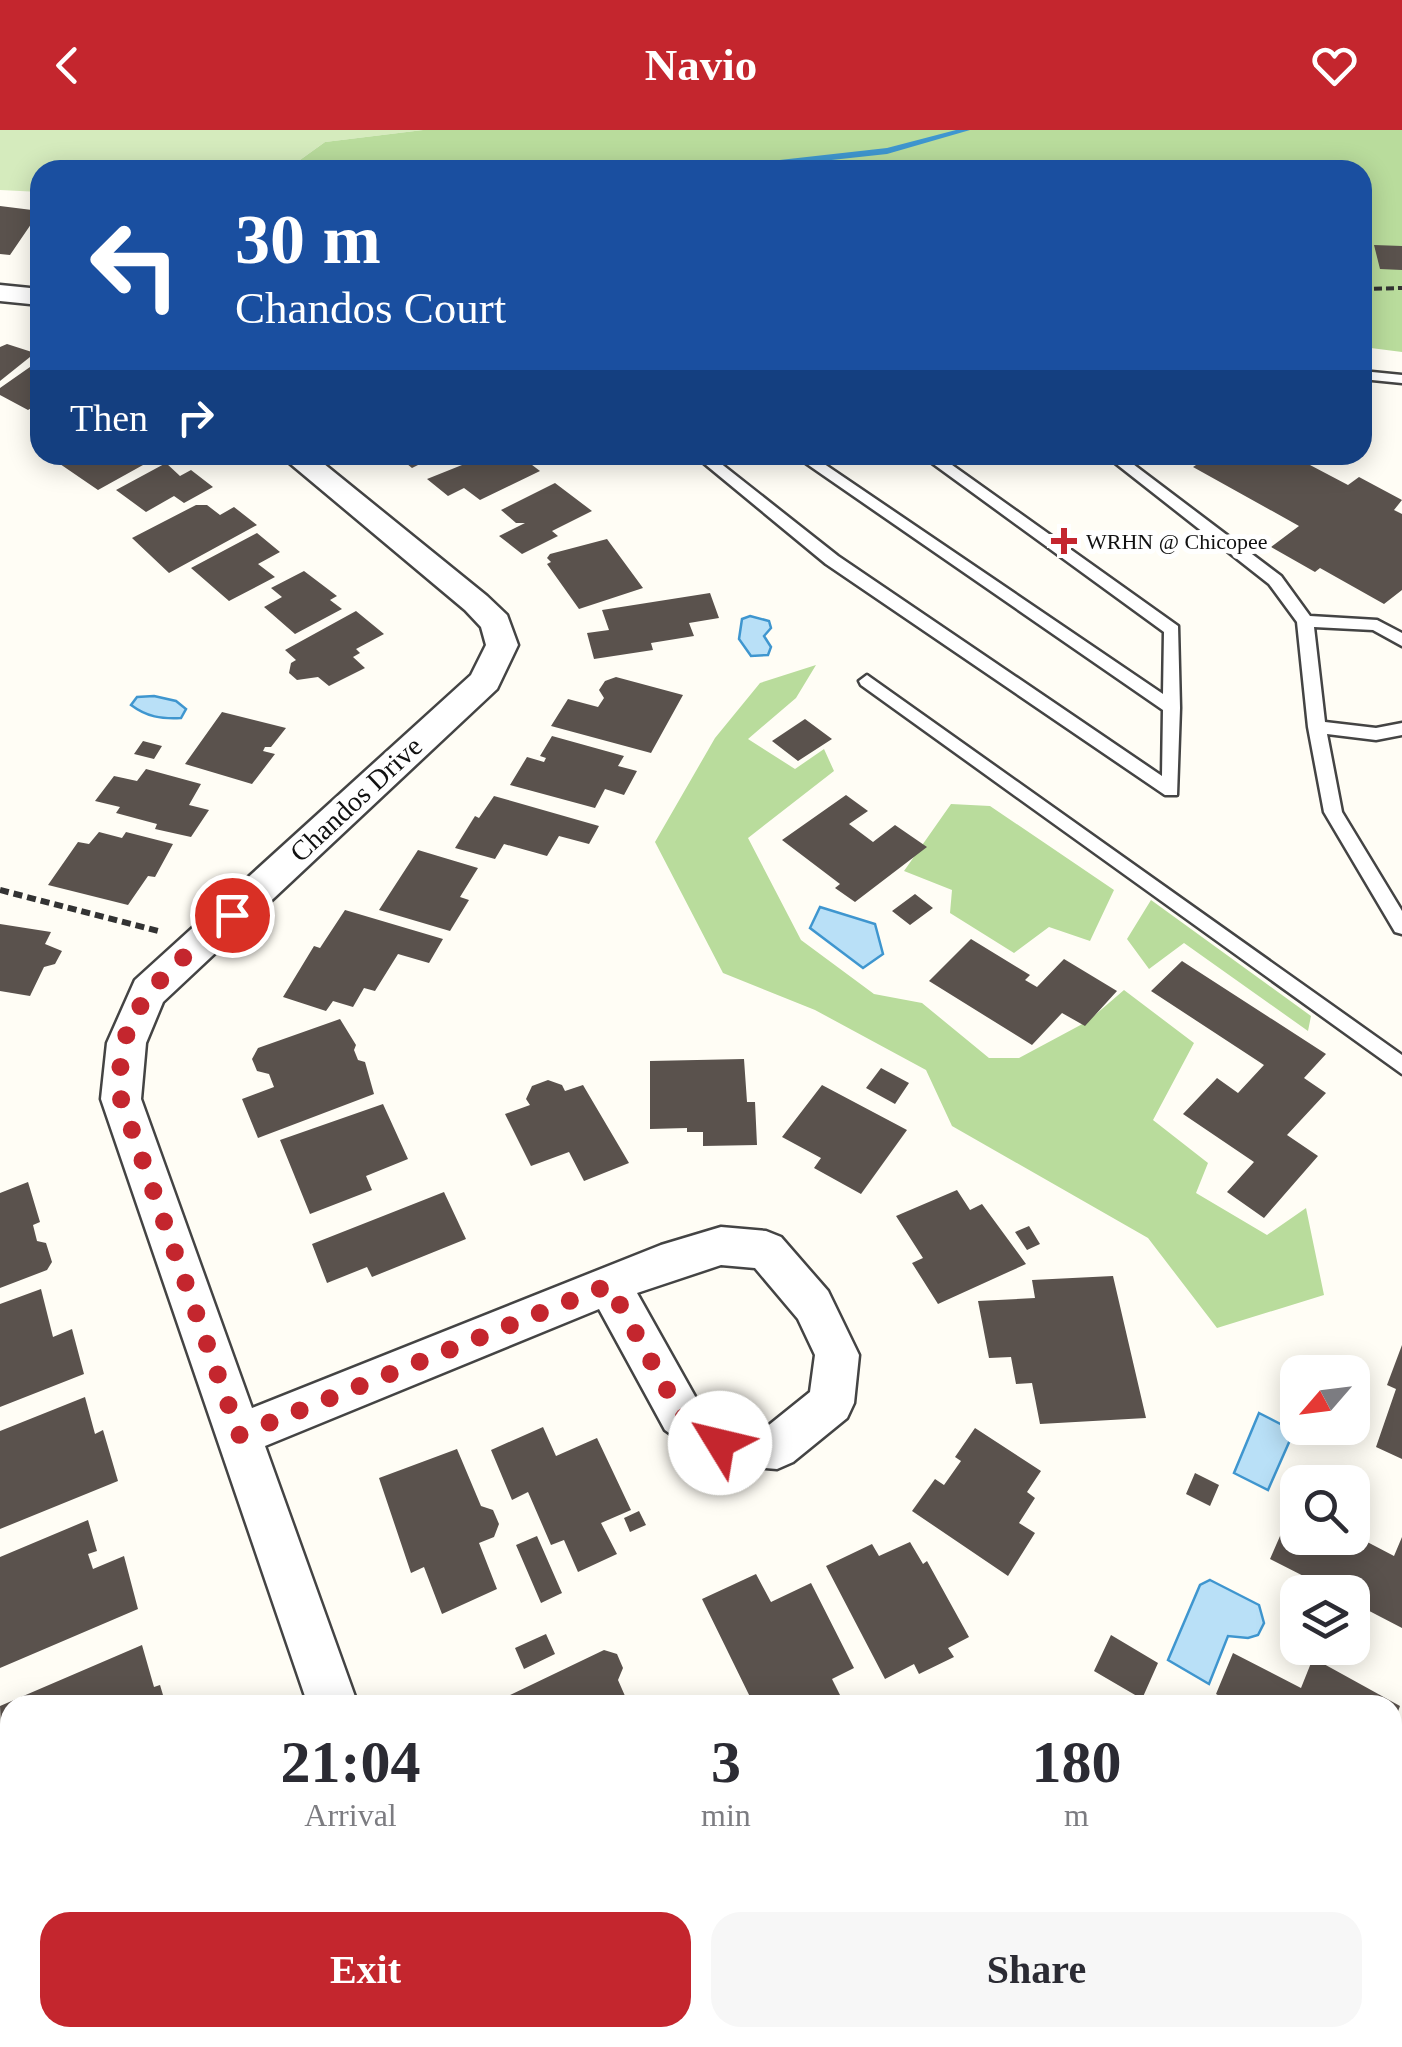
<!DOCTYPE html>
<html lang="en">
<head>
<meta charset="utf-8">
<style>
	body { margin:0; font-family:Georgia,serif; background:#f7f7f7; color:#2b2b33; height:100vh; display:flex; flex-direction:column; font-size:38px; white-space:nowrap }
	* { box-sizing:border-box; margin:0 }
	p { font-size:32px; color:#7c7c81 }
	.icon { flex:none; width:55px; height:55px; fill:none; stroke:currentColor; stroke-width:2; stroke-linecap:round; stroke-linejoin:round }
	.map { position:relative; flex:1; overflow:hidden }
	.side { position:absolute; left:0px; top:1565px; width:1402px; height:352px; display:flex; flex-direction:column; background:#fff; border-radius:30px 30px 0 0; box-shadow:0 5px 25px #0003 }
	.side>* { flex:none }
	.top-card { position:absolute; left:30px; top:30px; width:1342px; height:305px; border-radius:30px; box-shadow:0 5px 25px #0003; background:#1a4fa0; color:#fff; overflow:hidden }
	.needle { width:65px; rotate:242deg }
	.fabs { position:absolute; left:1280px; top:1225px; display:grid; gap:20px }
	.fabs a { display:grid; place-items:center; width:90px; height:90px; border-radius:20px; background:#fff; box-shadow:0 5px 25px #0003; font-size:50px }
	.pin { position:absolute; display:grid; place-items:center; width:85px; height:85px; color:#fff; margin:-42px; border:5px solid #fff; border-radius:50%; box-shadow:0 2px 10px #0007 }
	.me { position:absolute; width:110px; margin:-55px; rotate:306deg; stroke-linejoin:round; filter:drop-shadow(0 0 8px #0008) }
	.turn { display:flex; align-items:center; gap:35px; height:210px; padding:0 40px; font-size:45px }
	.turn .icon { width:130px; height:130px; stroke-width:2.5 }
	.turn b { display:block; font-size:70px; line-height:85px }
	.then { display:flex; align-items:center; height:95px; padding:0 40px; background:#0003; gap:20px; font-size:38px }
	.eta { display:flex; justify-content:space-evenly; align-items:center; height:170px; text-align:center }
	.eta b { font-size:60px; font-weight:800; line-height:70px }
	.action { display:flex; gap:20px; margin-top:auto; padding:20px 40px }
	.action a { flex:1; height:115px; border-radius:30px; background:#c4262e; color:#fff; font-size:40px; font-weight:800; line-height:115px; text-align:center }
	.action a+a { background:#f7f7f7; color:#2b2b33 }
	header { display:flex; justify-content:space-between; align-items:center; height:130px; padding:0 40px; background:#c4262e; color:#fff; font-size:45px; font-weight:800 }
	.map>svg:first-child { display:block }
</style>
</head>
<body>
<header><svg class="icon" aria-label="back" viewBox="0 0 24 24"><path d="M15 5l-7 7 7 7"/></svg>Navio<svg class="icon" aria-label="heart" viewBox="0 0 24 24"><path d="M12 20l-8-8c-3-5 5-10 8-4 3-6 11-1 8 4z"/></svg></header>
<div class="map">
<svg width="1402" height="1917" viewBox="0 0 1402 1917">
	<rect width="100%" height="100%" fill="#fffdf5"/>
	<!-- green -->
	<path fill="#d5ebbd" d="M0 0H423L325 12 286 40H40V62L0 60Z"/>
	<!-- forest -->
	<path fill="#b9dc9c" d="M423 0H1402V222L1363 217 1362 40H286L325 12Z
		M816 535 796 568 748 609 795 639 824 619 834 641 748 708 801 810 874 864 922 873 989 928H1019L1088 891 1124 860 1194 913 1153 990 1208 1033 1196 1063 1267 1105 1306 1078 1324 1165 1217 1198 1148 1108 952 996 926 940 815 880 723 843 655 712 715 608 760 553Z
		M951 674 990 676 1114 760 1090 811 1049 797 1014 823 950 783 952 760 904 741Z
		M1151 770 1311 886 1308 901 1184 813 1149 839 1127 809Z"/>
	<!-- water -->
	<path fill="#b9e0f7" stroke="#3f96cf" stroke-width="2.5" d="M750 486 769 491 771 498 764 506 771 517 768 525 751 526 739 509 742 489Z
		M154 566 176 571 186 579 181 588C161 589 147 587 131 575L137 567Z
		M820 777 875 794 883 824 863 838 810 798Z
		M1259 1283 1294 1301 1268 1360 1234 1343Z
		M1210 1450 1259 1475 1264 1493 1258 1505 1248 1508 1228 1506 1209 1554 1168 1530 1200 1455Z"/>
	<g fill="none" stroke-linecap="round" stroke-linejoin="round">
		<!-- stream -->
		<path fill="#3f96cf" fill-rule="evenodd" d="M956 0H970L887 24 740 40H713L717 37 887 18Z"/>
	</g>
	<!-- building -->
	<path fill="#5a524d" d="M0 76 40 81 10 125 0 124Z
		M1374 115 1402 116V140L1380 139Z
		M7 214 35 223 0 251V217Z
		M40 230V273L28 280 0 265V258Z
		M77 325H161L98 360 60 334Z
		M396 325H438L412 338Z
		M487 325H519L540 341 480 370 464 358 448 366 427 349Z
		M1211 325H1291L1348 355 1359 347 1402 370 1394 380 1402 384V460L1384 474 1320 438 1315 442 1271 417 1299 396 1193 337Z
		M166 333 180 346 191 340 213 357 184 373 174 366 146 382 116 360Z
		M555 353 592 381 552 401 558 406 522 424 499 406 525 393H516L501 380Z
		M196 375H207L220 385 234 377 257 395 169 443 132 408Z
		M257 403 280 422 258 434 275 447 229 471 191 438Z
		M607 409 643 458 579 479 547 434 551 432 547 428 550 424Z
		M304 441 337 466 330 470 342 479 295 504 264 477 282 467 271 458Z
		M710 463 719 488 689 493 694 506 651 513 653 520 594 529 587 503 609 500 602 480Z
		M356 481 384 504 356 519 360 523 353 527 365 538 329 556 318 547 297 550 289 543 291 533 296 530 285 520Z
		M616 547 683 565 651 623 551 596 568 569 598 577 604 568 599 560 605 551Z
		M222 582 286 598 271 617H265L263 621 275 624 252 654 185 634Z
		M805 589 832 609 798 631 772 611Z
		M552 606 624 626 618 636 637 641 624 665 605 659 595 678 510 655 527 627 544 632 546 628 540 626Z
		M143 611 162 616 154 629 134 624Z
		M146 639 201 654 189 675 209 680 191 707 155 699 157 694 116 683 120 677 95 671 114 646 137 651Z
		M846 665 868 681 849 694 873 712 895 695 927 717 855 772 835 758 840 754 782 710Z
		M494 666 599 696 589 714 559 706 547 726 504 714 495 729 455 718 475 686 479 688Z
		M99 702 122 708 126 702 173 714 155 747 148 746 128 775 48 755 78 712 89 714Z
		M418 720 478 738 460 767 469 770 450 801 379 780Z
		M915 764 933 778 910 795 892 781Z
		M345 780 443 809 429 833 398 824 375 861 364 858 353 877 333 871 326 881 283 867 314 816 320 818Z
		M0 794 51 802 45 814 62 821 55 834 44 837 30 866 0 861Z
		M971 809 1030 845 1025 850 1037 857 1064 829 1117 861 1085 896 1062 883 1032 915 929 851Z
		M1182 831 1326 924 1304 948 1326 963 1287 1005 1318 1026 1264 1088 1227 1062 1254 1032 1183 984 1217 948 1238 963 1264 935 1151 861Z
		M340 889 356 915 354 920 358 930 365 932 374 964 258 1008 242 969 274 957 269 944 257 941 252 929 258 918Z
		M744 929 747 972H755L757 1015 703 1016V1002H687V998L650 999V931Z
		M881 938 909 953 895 974 866 958Z
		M548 950 562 955 565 961 583 955 629 1033 584 1051 569 1022 531 1036 505 984 530 975 526 969 532 956Z
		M822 955 907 1000 861 1064 814 1038 821 1028 782 1007Z
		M383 974 408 1029 366 1046 372 1060 310 1084 280 1010Z
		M28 1052 40 1092 33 1095 37 1111 46 1113 52 1132 47 1140 0 1158V1063Z
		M957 1060 970 1080 982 1074 1026 1134 938 1174 912 1133 923 1128 896 1086Z
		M444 1062 466 1109 372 1147 367 1137 327 1153 312 1114Z
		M1029 1096 1040 1114 1027 1120 1015 1102Z
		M1113 1146 1146 1288 1040 1294 1032 1253 1016 1254 1011 1227 989 1228 978 1171 1035 1168 1032 1150Z
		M41 1159 53 1207 72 1199 84 1244 0 1277V1174Z
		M1402 1215V1329L1376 1317 1396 1259 1387 1255Z
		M85 1267 95 1304 103 1300 118 1351 0 1399V1301Z
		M543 1297 556 1326 597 1308 631 1380 601 1393 617 1424 578 1442 564 1410 551 1415 528 1362 512 1370 491 1320Z
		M975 1298 1041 1341 1027 1362 1035 1368 1019 1393 1035 1403 1008 1446 912 1381 935 1349 944 1355 961 1331 955 1327Z
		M457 1319 481 1376 493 1380 499 1394 494 1407 479 1413 497 1459 442 1484 424 1437 411 1443 379 1348Z
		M1195 1343 1219 1355 1210 1376 1186 1364Z
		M1294 1374 1298 1376V1408H1352V1404L1394 1426 1402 1407V1498L1352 1472V1462H1335L1270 1429Z
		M639 1381 646 1395 630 1402 624 1388Z
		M88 1390 97 1421 88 1424 93 1439 124 1426 138 1479 0 1538V1427Z
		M537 1406 562 1463 541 1473 516 1415Z
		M910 1412 923 1434 927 1431 969 1507 948 1518 954 1527 919 1544 914 1534 885 1549 826 1436 872 1414 879 1426Z
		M756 1444 771 1472 811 1453 854 1538 832 1549 840 1565 818 1575H792L790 1570 779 1575H754L702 1469Z
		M546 1504 555 1524 524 1539 515 1518Z
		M1111 1505 1158 1533 1142 1569 1094 1541Z
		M142 1515 154 1557 160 1555 166 1575H10V1633L3 1637 0 1576Z
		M604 1520 617 1524 623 1538 618 1550 629 1575H504L502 1569Z
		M1233 1523 1301 1558 1313 1528 1400 1576 1393 1595 1392 1575H1235L1216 1564Z
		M1392 1603 1402 1609V1655L1393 1680Z
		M10 1771V1813L0 1818V1775Z
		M68 1908H264L263 1917H67Z
		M580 1908H755L754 1917H579Z
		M1164 1908H1323L1320 1917H1180Z"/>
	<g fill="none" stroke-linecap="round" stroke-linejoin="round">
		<!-- lane casing -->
		<g stroke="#444" stroke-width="5">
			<path id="lane" d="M1362 241 1402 245V253L1362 249Z
				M694 325H710L838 426 1162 646 1163 580 794 325H811L1163 564 1164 502 921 325H938L1178 496 1180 578 1177 665H1165L826 434Z
				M1105 325H1121L1281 446 1310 486 1377 490 1402 503V516L1373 500 1314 497 1325 592 1376 598 1402 593V605L1376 610 1327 604 1342 682 1402 781V804L1395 802 1324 682 1308 597 1297 492 1269 454Z
				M867 545 1402 925V944L861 555 859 551Z"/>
		</g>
		<!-- street casing -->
		<g stroke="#444" stroke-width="5">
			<path id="street" d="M0 155 40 159V175L0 171Z
				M280 325H313L487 466 507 485 518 515 497 559 163 872 146 913 141 969 252 1278 661 1115 721 1097 766 1101 781 1107 828 1161 859 1225 854 1273 847 1288 793 1332 777 1339 720 1334 704 1328 665 1300 599 1179 265 1316 358 1575H308L101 969 107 913 135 850 471 545 486 515 481 497 465 480ZM721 1135 755 1138 798 1189 815 1225 810 1262 769 1295 728 1292 697 1270 637 1163Z
				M386 1908H442L441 1917H385Z"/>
		</g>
		<!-- path-far1 -->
		<path stroke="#333" stroke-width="4" stroke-dasharray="8 4" stroke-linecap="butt" d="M1362 159 1402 158"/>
		<!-- path -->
		<path stroke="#333" stroke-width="6" stroke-dasharray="9 5" stroke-linecap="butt" d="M0 760 158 801"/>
		<!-- lane -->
		<use href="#lane" fill="#fff" fill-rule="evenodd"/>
		<!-- street -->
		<use href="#street" fill="#fff" fill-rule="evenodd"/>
	</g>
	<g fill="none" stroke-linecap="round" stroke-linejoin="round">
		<!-- route -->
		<path stroke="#c4262e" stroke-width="18" stroke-dasharray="0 32.4" d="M232 785C189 824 133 861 122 922 119 937 121 954 121 969L239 1305 609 1155 681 1285 720 1313"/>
	</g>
	<!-- markers -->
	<path fill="#c4262e" stroke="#fff" stroke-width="4" d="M1059 396h10v10h10v10h-10v10h-10v-10h-10v-10h10z"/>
	<g text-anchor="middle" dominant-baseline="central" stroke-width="10" stroke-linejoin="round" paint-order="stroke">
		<!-- far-poi labels -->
		<g font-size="22" fill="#111" stroke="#fff" text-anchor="start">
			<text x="1086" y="411">WRHN @ Chicopee</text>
		</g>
		<!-- street labels -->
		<g font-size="28" fill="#111" stroke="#fff">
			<text transform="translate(356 669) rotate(-43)">Chandos Drive</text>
		</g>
	</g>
</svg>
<div class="fabs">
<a><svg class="needle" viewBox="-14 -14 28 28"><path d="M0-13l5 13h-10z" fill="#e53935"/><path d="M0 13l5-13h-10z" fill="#7c7c81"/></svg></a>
<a><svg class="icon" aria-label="search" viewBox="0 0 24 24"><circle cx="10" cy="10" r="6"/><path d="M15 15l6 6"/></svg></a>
<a><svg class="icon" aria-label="layers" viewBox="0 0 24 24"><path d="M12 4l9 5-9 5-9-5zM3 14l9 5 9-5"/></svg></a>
</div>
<div class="pin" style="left:232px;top:785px;background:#d93025"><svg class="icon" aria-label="arrive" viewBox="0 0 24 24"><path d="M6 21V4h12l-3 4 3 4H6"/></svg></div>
<svg class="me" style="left:720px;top:1313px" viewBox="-20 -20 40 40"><circle r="19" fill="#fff"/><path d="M0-13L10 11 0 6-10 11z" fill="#c4262e"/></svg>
<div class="top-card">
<div class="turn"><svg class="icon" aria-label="left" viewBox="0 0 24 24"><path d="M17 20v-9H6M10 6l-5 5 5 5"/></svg><div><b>30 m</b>Chandos Court</div></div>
<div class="then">Then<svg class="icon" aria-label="right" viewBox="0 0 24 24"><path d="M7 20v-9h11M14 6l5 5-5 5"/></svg></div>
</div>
<section class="side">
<div class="eta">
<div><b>21:04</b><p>Arrival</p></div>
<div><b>3</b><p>min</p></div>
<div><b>180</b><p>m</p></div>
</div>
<div class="action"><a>Exit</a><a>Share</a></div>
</section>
</div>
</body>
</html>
